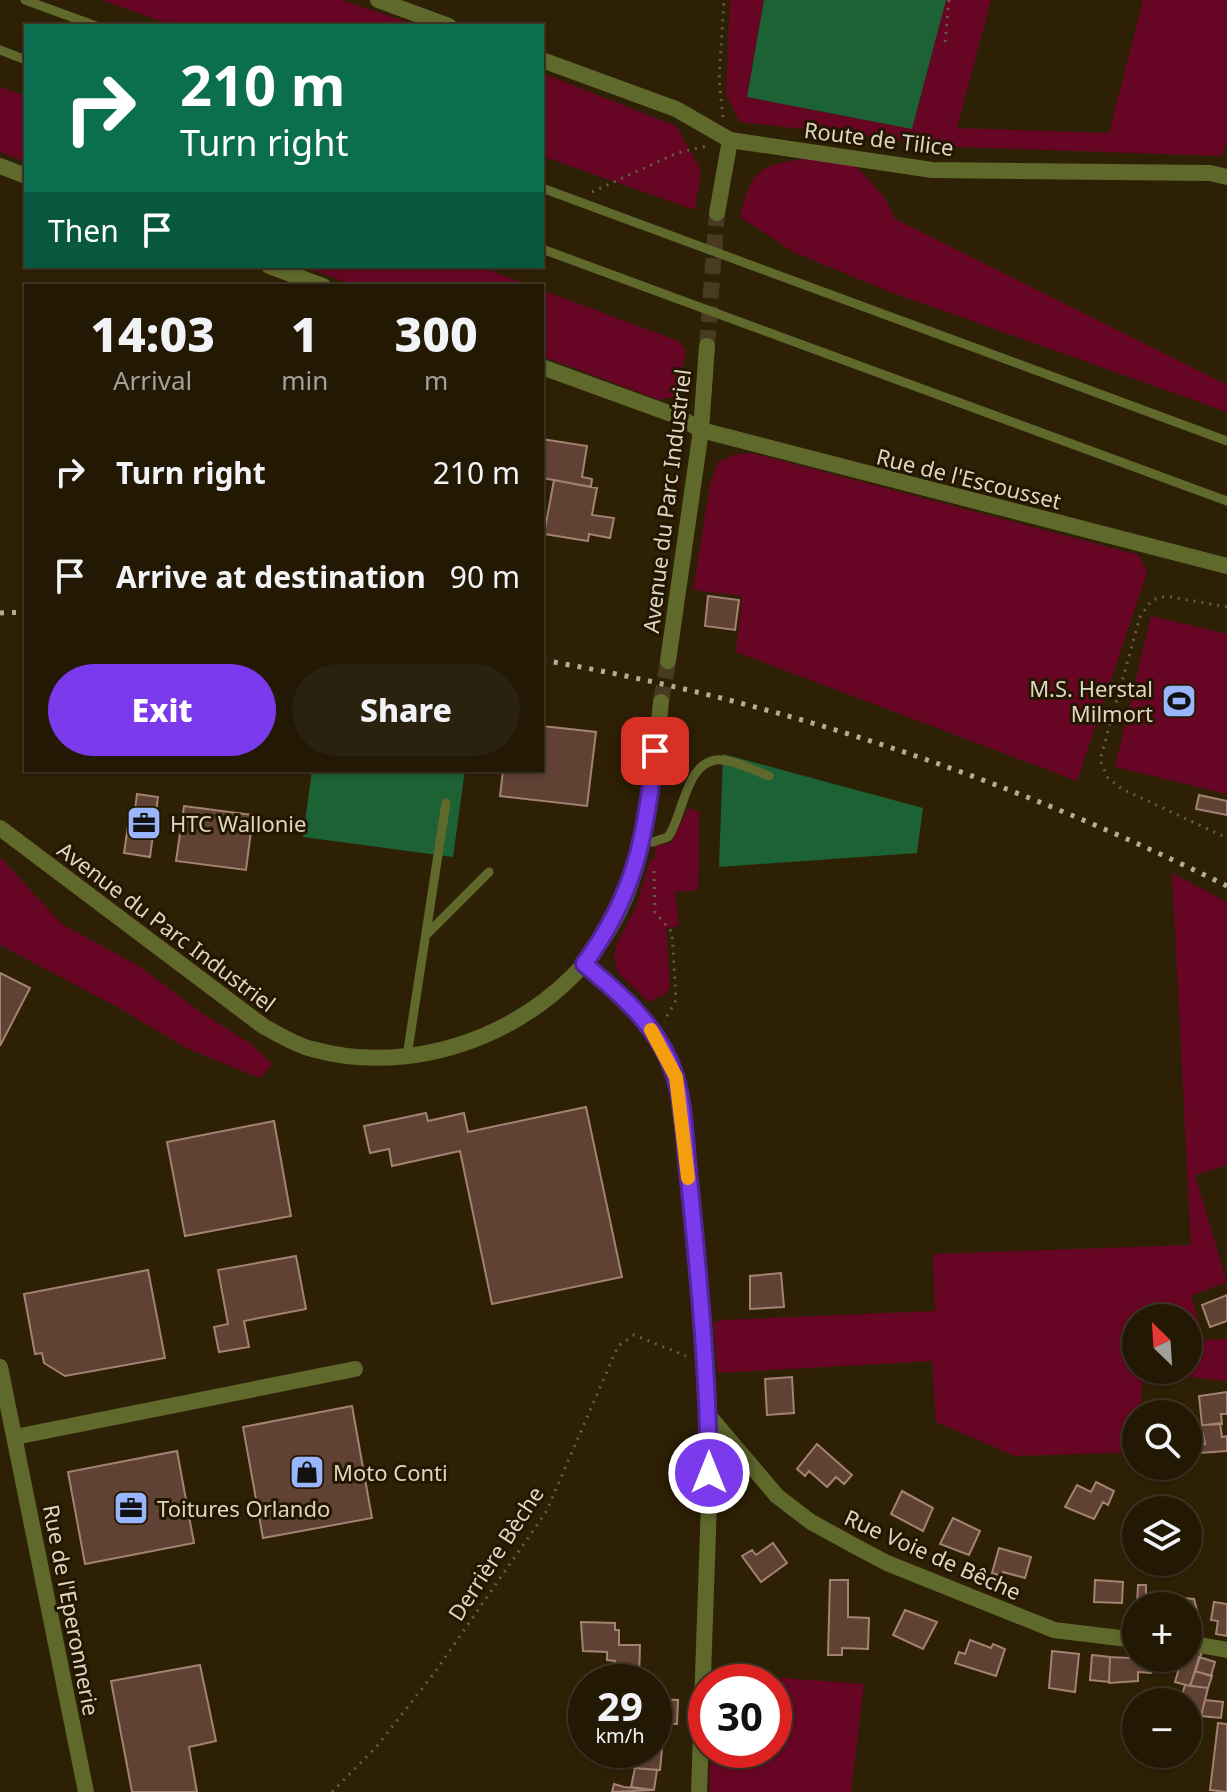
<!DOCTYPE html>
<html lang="en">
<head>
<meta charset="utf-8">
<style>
	body { margin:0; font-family:"Noto Sans",sans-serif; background:#2a210e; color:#f1f3f6; height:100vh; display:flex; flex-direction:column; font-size:30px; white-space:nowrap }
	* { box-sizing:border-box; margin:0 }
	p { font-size:26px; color:#a2a09a }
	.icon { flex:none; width:44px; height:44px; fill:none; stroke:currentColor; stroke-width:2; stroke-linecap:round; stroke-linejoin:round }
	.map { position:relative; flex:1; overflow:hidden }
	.panel { position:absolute; left:24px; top:284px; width:520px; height:488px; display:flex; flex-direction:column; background:#221804; border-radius:0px; box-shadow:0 2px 6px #0004,0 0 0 2px #3f3726 }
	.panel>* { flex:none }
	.banner { position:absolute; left:24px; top:24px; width:520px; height:244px; border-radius:0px; box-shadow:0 2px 6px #0004,0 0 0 2px #3f3726; background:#0b6e4f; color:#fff; overflow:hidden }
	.needle { width:52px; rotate:335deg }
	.fabs { position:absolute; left:1122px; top:1304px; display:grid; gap:16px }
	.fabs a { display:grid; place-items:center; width:80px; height:80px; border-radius:50%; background:#221804; box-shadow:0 2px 6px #0004,0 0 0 2px #3f3726; font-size:40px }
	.speed { position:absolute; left:568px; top:1664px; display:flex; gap:16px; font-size:40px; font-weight:700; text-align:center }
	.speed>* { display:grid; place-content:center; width:104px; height:104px; border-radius:50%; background:#221804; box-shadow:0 2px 6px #0004,0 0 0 2px #3f3726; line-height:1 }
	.speed small { font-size:20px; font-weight:400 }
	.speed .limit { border:12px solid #d22; background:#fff; color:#111 }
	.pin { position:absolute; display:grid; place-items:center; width:68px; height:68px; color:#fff; margin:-34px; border-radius:16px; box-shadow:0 4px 12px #0006 }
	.me { position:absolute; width:88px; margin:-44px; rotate:0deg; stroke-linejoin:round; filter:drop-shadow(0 0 6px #0008) }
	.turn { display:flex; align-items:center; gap:28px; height:168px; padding:0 24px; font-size:36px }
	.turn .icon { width:104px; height:104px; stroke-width:2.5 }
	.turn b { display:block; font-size:56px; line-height:68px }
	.then { display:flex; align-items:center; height:76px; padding:0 24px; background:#0003; gap:16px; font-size:30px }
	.eta { display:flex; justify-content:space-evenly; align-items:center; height:136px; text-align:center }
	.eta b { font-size:48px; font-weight:800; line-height:56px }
	.action { display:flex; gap:16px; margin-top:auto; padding:16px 24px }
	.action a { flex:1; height:92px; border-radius:48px; background:#7c3aed; color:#fff; font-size:32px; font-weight:800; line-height:92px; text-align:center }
	.action a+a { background:#2a210e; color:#f1f3f6 }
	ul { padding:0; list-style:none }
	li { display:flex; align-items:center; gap:24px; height:104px; padding:0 24px }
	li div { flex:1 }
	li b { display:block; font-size:30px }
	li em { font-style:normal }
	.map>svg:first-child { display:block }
</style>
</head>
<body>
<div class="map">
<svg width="1227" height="1792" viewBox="0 0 1227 1792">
	<rect width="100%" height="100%" fill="#2e2005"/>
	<!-- green -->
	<path fill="#670624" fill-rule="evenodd" d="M102 0H342L419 26H174Z
		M730 0H764L747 97 912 129 946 0H991L957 128 1109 133 1143 0H1227V139L1222 156 960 147 740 122 726 94Z
		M542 73 676 126 701 170 695 210 542 156Z
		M0 87 26 96V162L0 152Z
		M809 158 856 166 884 197 895 219 1227 385V412L893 293 793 252 740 217C751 168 761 165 809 158Z
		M302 266H478L531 286H356Z
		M542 290 678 341 686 350 676 396 659 400 542 356Z
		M753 453 1139 555 1147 573 1077 781 736 652 742 596 693 590 710 485 718 462 736 454Z
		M1151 616 1227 634V794L1115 767Z
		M688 808 699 812 698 890 675 892 679 926 666 928 670 985 667 993 649 1002 618 973 614 957 617 943 636 907 650 860 655 859V846L671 843Z
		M0 857 63 925 139 966 203 1014 251 1044 272 1064 260 1078 186 1048 121 1009 0 945Z
		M1172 873 1227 902V1165L1195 1175 1227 1282 1191 1296 1204 1340 1227 1339V1381L1143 1372 1140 1414H1136V1452L1015 1456 936 1422 932 1361 718 1373 713 1323 721 1320 935 1311 933 1254 1191 1245ZM1188 1318V1370H1136V1318Z
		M712 1673 864 1684 851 1792H709L710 1750H774V1682H712Z"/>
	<!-- water -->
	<path fill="#1c6234" d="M764 0H946L912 129 747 97Z
		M723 754 923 808 917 853 719 867Z
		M312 770H465L453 857 303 837Z"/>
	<!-- building -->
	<path fill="#5f4234" stroke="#a38272" stroke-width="2" d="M542 439 587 446 582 477 592 479 591 487 542 478Z
		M554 480 597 488 592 515 614 518 610 538 589 534 588 541 544 534Z
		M708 596 739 600 735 630 705 626Z
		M542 726 596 732 587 806 500 796 503 770H542Z
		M137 794 158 797 150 857 124 853 128 826H133Z
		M1199 795 1227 801V815L1196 809Z
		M184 806 253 815 246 870 176 861Z
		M0 973 30 988 0 1046Z
		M586 1107 622 1277 492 1304 460 1151 392 1166 389 1149 370 1153 364 1126 426 1113 428 1121 464 1113 468 1132Z
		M274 1121 291 1216 185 1236 167 1142Z
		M296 1256 306 1309 244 1321 249 1347 219 1352 214 1327 228 1324 218 1270Z
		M148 1270 165 1358 65 1376 44 1363 42 1353 35 1354 24 1294Z
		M781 1273 784 1307 750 1309V1276Z
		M1227 1295V1321L1210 1327 1202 1305Z
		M792 1377 794 1413 767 1415 765 1379Z
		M1227 1392V1414H1221L1222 1424 1202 1425 1199 1396Z
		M352 1406 372 1518 263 1538 243 1427Z
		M1220 1423 1222 1437 1227 1436V1451L1200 1453 1199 1444H1205L1203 1433 1197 1434 1196 1426Z
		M817 1444 852 1475 844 1484 836 1477 827 1487 809 1471 805 1476 797 1469Z
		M177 1451 194 1543 85 1564 68 1472Z
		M1096 1482 1114 1491 1108 1505 1103 1502 1094 1519 1065 1507 1077 1485 1091 1492Z
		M902 1491 933 1508 923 1531 891 1514Z
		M953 1518 980 1531 969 1555 940 1544Z
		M773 1543 787 1563 761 1582 742 1556 752 1550 756 1555Z
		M999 1548 1031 1557 1025 1578 1003 1572 1002 1576 992 1573Z
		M830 1580H848V1617L869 1618 868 1649 842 1648V1655H828Z
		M1095 1580 1123 1582 1122 1603 1094 1602Z
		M1138 1585H1146V1606H1137Z
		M1146 1596 1173 1597 1172 1606H1146Z
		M1173 1597 1194 1599 1199 1618H1188V1606H1172Z
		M1214 1602 1227 1604V1636L1216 1634 1218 1621 1211 1620Z
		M905 1610 937 1622 923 1649 893 1635Z
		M581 1622 615 1623V1630H619V1645H640L639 1679 614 1677 615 1661 607 1660V1652L583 1651Z
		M970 1640 991 1648 993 1644 1005 1649 996 1676 955 1663 959 1652 965 1654Z
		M1131 1646H1136V1658H1153L1151 1673 1138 1672V1681L1109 1683 1110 1657 1129 1658Z
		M1188 1648 1202 1652 1190 1686 1175 1682 1182 1658H1188Z
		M1052 1651 1079 1654 1075 1692 1049 1688Z
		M1092 1655 1110 1657 1109 1682 1090 1680Z
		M1199 1657 1215 1662 1211 1676 1195 1671Z
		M200 1665 216 1741 189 1747 197 1792H132L111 1681Z
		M1195 1671 1212 1676 1208 1688 1190 1686Z
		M1185 1685 1208 1688 1201 1716 1188 1713V1702H1180Z
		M654 1699 678 1700 677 1724H662V1729H654Z
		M1205 1700 1223 1702 1221 1718 1201 1716Z
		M1218 1723 1227 1724V1792L1210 1790Z
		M654 1729H663L662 1749H654Z
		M662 1749 660 1770 634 1768 635 1750Z
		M635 1768 657 1770 654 1790 631 1787Z
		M614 1784 624 1787 654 1790 612 1792Z"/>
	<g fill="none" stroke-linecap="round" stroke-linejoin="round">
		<!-- minor-tunnel -->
		<path stroke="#483b22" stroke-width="16" stroke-dasharray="16 8" stroke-linecap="butt" d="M707 346 717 213"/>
		<!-- tertiary-tunnel -->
		<path stroke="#483b22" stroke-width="16" stroke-dasharray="16 8" stroke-linecap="butt" d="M661 702 668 661"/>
		<!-- path -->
		<path stroke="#685c44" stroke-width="3" stroke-dasharray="2 6" stroke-linecap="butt" d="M945 42 949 0
			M723 117 719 80 724 0
			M592 192 677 153 707 146
			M1227 607 1166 596 1152 600 1140 617 1100 760 1108 778 1122 789 1227 838
			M654 871 655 912 672 932 676 1000 664 1022
			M332 1792 377 1746 435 1672 546 1512 618 1346 634 1335 686 1356"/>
		<!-- service -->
		<path stroke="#60692c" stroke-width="9" d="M25 0 96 26
			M0 50 26 60
			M542 188 1227 441
			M542 249 1227 501
			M642 840 653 842 668 837C683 817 685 764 716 760 730 758 755 771 769 776
			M426 935 489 872
			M407 1056 446 803"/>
		<!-- minor -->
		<path stroke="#60692c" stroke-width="16" d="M378 0 449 26
			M542 60 676 109 730 140
			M0 166 26 176
			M269 266 323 286
			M542 367 677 416 701 430 1227 566
			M584 964 628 1001 656 1036 676 1077 692 1207 709 1416V1502L699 1792
			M0 1367 86 1792
			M709 1416 777 1496 811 1522 853 1545 887 1563 1054 1630 1136 1640
			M15 1437 355 1369
			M1188 1643 1227 1650"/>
		<!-- tertiary -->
		<path stroke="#60692c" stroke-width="16" d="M717 213 730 140 932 170 1210 173 1227 177
			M668 661 701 430 707 346
			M0 828 263 1026C278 1034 295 1045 312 1049 434 1083 576 1015 625 899 650 838 654 767 661 702"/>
		<!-- rail -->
		<path stroke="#b6ac99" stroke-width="5" stroke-dasharray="4 8" stroke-linecap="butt" d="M0 613 26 612
			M542 660C780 701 1011 779 1227 886"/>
	</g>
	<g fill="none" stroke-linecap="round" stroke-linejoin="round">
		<!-- route casing -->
		<g stroke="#51269a" stroke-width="20">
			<path id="route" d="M655 751C646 836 635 895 584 964 622 995 660 1028 675 1076 685 1108 685 1147 689 1180 699 1277 708 1375 709 1473"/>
		</g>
		<!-- route -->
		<use href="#route" stroke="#7c3aed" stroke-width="14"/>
		<!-- slow -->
		<path stroke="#f59e0b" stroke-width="14" d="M651 1030 676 1077 688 1178"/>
	</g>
	<!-- icons -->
	<defs>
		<g id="stadium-square" transform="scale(1.8)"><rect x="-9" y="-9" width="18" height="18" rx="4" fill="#99b5fd" stroke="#241700"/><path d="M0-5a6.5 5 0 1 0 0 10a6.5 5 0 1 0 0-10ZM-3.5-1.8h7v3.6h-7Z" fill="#111"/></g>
		<g id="office-square" transform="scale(1.8)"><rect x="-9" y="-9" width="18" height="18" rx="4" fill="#99b5fd" stroke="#241700"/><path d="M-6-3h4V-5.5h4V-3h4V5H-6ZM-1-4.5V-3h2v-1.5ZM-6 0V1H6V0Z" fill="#111"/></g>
		<g id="shop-square" transform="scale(1.8)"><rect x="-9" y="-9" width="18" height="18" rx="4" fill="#99b5fd" stroke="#241700"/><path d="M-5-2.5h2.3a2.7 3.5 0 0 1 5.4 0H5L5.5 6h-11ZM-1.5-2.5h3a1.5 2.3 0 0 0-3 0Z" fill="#111"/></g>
	</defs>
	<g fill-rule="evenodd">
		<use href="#stadium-square" x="1179" y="701"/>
		<use href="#office-square" x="144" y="823"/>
		<use href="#shop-square" x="307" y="1472"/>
		<use href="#office-square" x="131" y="1508"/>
	</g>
	<g text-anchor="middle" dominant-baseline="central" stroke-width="6" stroke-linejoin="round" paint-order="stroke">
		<!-- street labels -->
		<g font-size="22" fill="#ded5c5" stroke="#241700">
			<text transform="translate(879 138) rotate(7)">Route de Tilice</text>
			<text transform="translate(969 478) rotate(14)">Rue de l'Escousset</text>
			<text transform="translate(666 501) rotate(-83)">Avenue du Parc Industriel</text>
			<text transform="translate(167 926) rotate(37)">Avenue du Parc Industriel</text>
			<text transform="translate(495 1553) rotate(-57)">Derrière Bèche</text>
			<text transform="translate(933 1554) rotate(24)">Rue Voie de Bêche</text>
			<text transform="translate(72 1610) rotate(79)">Rue de l'Eperonnerie</text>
		</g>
		<!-- poi labels -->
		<g font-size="22" fill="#ded5c5" stroke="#241700" text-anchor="start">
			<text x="1153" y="688" text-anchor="end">M.S. Herstal<tspan x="1153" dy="25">Milmort</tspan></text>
			<text x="170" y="823">HTC Wallonie</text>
			<text x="333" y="1472">Moto Conti</text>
			<text x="157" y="1508">Toitures Orlando</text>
		</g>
	</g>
</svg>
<div class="fabs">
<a><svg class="needle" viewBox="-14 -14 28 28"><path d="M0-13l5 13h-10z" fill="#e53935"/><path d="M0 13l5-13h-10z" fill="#a2a09a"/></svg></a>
<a><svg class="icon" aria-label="search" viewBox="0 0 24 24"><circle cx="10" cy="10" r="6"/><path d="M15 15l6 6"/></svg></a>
<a><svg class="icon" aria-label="layers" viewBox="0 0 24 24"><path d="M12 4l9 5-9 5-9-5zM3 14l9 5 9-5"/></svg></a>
<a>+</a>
<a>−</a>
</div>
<div class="speed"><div>29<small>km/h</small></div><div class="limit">30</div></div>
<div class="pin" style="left:655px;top:751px;background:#d93025"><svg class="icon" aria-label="arrive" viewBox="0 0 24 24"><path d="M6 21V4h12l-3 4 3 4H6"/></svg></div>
<svg class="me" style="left:709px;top:1473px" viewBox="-20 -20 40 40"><circle r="17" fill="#7c3aed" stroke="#fff" stroke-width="3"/><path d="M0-11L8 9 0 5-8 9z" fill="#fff"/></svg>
<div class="banner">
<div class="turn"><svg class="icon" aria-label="right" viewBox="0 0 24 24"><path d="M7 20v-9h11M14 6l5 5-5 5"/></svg><div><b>210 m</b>Turn right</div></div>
<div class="then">Then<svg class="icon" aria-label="arrive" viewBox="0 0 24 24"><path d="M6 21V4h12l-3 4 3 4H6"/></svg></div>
</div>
<section class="panel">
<div class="eta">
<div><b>14:03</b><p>Arrival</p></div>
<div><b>1</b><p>min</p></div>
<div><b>300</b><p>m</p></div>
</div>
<ul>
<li><svg class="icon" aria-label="right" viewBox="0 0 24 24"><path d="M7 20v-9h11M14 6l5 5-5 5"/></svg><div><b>Turn right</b></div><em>210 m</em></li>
<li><svg class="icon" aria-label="arrive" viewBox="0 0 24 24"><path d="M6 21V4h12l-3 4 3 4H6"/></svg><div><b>Arrive at destination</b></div><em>90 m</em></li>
</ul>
<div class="action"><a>Exit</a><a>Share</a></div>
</section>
</div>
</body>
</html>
